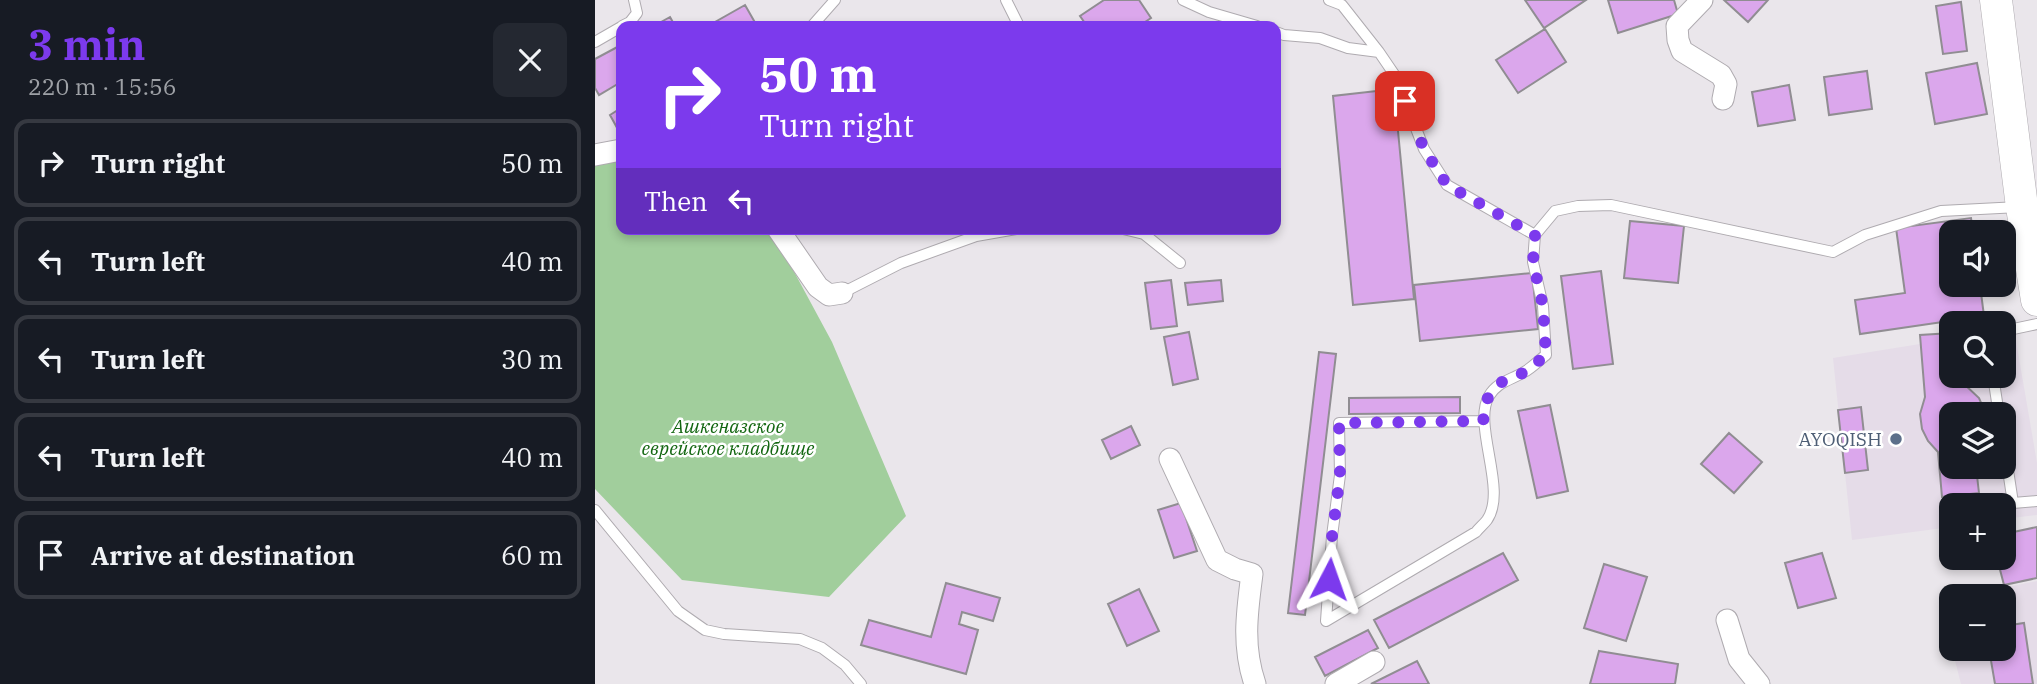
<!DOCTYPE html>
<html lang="en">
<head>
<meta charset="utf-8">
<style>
	body { margin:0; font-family:"IBM Plex Serif",serif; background:#242831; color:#f1f3f6; height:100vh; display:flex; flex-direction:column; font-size:26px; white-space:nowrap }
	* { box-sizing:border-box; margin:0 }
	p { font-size:23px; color:#9ea1a6 }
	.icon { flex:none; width:38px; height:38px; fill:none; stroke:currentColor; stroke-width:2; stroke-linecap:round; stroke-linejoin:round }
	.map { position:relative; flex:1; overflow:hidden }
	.sheet { display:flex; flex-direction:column; background:#171b24; width:595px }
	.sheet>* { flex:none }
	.banner { position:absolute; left:21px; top:21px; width:665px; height:214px; border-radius:14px; box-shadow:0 4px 10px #0003; background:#7c3aed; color:#fff; overflow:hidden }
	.fabs { position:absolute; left:1344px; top:220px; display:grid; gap:14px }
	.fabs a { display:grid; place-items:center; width:77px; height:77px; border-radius:14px; background:#171b24; box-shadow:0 4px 10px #0003; font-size:35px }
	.pin { position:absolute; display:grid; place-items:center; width:60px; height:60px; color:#fff; margin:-30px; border-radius:14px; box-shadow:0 4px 10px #0006 }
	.me { position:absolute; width:77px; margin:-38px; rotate:4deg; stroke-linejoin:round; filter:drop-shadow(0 0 5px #0008) }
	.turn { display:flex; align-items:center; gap:24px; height:147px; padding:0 28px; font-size:32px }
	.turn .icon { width:91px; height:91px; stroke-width:2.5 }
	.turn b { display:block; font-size:49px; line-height:60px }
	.then { display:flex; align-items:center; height:66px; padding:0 28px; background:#0003; gap:14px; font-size:26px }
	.round { display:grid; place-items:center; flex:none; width:74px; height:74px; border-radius:14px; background:#242831 }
	.head { display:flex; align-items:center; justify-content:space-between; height:119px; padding:0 28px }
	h1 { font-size:42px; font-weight:800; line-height:52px; color:#7c3aed }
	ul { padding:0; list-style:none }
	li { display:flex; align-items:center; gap:21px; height:88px; margin:0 14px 10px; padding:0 14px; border:4px solid #363941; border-radius:14px }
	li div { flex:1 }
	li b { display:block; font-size:26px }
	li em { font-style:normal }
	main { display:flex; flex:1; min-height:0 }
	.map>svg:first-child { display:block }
</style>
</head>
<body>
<main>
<section class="sheet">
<div class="head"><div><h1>3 min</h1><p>220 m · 15:56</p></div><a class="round"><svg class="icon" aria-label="close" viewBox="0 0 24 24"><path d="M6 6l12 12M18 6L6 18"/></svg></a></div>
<ul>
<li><svg class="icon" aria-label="right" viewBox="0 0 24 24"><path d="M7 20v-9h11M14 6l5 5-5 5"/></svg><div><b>Turn right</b></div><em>50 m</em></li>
<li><svg class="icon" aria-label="left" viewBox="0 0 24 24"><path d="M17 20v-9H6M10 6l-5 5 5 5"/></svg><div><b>Turn left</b></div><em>40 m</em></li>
<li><svg class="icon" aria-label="left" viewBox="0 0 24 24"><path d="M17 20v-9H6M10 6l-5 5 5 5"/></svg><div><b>Turn left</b></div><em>30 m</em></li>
<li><svg class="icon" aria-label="left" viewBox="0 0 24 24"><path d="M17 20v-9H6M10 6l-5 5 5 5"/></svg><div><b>Turn left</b></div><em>40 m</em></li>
<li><svg class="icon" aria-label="arrive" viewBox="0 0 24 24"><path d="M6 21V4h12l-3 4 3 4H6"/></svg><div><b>Arrive at destination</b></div><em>60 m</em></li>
</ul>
</section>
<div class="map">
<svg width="1442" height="684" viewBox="0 0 1442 684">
	<rect width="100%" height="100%" fill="#eae6eb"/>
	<!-- built -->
	<path fill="#e5dce8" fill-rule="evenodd" d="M1419 329 1442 463V515L1409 519V506H1356V527L1257 540 1238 358 1356 339V376H1409V331ZM1356 415H1409V467H1356Z
		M1442 581V684H1366L1357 649H1409V597H1400L1417 586Z"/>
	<!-- green -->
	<path fill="#a1ce9c" d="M26 148V229H176L237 342 311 516 234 597 87 580 0 489V152Z"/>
	<!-- building -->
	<path fill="#dba7ec" stroke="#908d92" stroke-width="2" d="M509 0H544L556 18 544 26H492L485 16Z
		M930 0H991L949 28Z
		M1013 0H1079L1083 14 1023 33Z
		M1129 0H1173L1153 22Z
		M1366 2 1372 51 1348 54 1341 6Z
		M150 5 162 26H113Z
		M75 17 80 26H59Z
		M950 29 971 62 923 93 901 60Z
		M26 45V82L4 95 0 88V59Z
		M1382 63 1392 114 1340 124 1331 73Z
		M1272 71 1277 109 1234 115 1229 77Z
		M1194 85 1200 120 1163 126 1157 92Z
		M799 89 819 299 758 305 738 96Z
		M26 108V135L15 115Z
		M1376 218 1378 233H1356V285H1385L1389 316 1265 334 1260 300 1310 293 1301 228Z
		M1035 221 1089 226 1083 283 1029 278Z
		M1006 271 1018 364 978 369 966 276Z
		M937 273 943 329 825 341 819 285Z
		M576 280 582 326 556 329 550 283Z
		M626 280 628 301 593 305 590 283Z
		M594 332 603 379 578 385 569 337Z
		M1356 333V376H1367L1368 383 1384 398 1391 414 1356 415V467H1381L1384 493 1347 497 1343 452 1333 441 1327 429 1325 414 1330 397 1325 335Z
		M724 352 741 354 710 615 693 613Z
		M865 397V413L754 414V398Z
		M955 405 973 491 942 498 923 411Z
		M1266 407 1273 470 1250 473 1243 410Z
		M536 426 545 445 516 459 507 440Z
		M1134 433 1167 462 1139 493 1106 464Z
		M586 503 602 551 579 558 563 510Z
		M1442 527V578L1409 585 1402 558H1409V534Z
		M908 553 923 580 794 648 779 620Z
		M1227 553 1241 598 1203 608 1190 563Z
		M1009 564 1052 577 1031 641 989 628Z
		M351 583 405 598 398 621 367 612 364 624 383 630 371 674 266 645 274 620 336 637Z
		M544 589 564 631 532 646 513 604Z
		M1429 623 1438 684H1400L1394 649H1409V626Z
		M773 630 783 648 730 676 720 657Z
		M1004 651 1083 664 1080 684H995Z
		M822 661 834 684H776Z"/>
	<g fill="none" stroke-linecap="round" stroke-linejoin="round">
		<!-- service casing -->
		<g stroke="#afabb0" stroke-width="12">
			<path id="service" d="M411 0 424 26
				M588 0 614 12 662 26
				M734 0 747 5 784 52
				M27 26 35 22 42 13 39 0
				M217 26 240 0
				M681 32 689 35 725 38 753 48 784 52 801 77 829 149 852 185 940 235
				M0 42 26 27
				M528 229 549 234 585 263
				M247 293 306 263 381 236 421 229
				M1409 331 1442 324
				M1398 376 1404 415
				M888 421 744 423 745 475 737 536 731 621 881 532C884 528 889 524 892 520 913 490 877 425 894 396 902 382 916 380 929 372 937 368 944 360 951 355L948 306 938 262 940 235 960 211 983 206 1016 205 1238 252 1270 235 1346 211 1424 207
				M1409 444 1418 503 1442 501
				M0 510 83 611 110 630 129 634 205 639 227 648 250 665 266 684"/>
		</g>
		<!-- minor casing -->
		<g stroke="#afabb0" stroke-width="23">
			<path id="minor" d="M1107 0 1082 26 1083 40 1087 51 1126 75 1131 84 1128 99
				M0 155 26 150
				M183 229 223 287 234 295 247 293
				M575 459 622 560 640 569 657 574C652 612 647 646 660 684
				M1132 620 1144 659 1164 684
				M741 684 779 662"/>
		</g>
		<!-- secondary casing -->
		<g stroke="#afabb0" stroke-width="33">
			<path id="secondary" d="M1401 0 1427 207 1442 300"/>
		</g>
		<!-- service -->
		<use href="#service" stroke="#fff" stroke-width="10"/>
		<!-- minor -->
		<use href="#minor" stroke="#fff" stroke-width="21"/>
		<!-- secondary -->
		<use href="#secondary" stroke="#fff" stroke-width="32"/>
	</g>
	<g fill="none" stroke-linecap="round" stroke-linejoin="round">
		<!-- route -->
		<path stroke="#7c3aed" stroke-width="12" stroke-dasharray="0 21.6" d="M734 579 737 537 745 475 744 423 888 421 893 397 907 382 930 372 951 355 948 306 938 262 940 235 852 185 829 149 810 101"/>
	</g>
	<!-- markers -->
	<circle fill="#5c6f8a" stroke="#fff" stroke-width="2.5" cx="1301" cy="439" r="7"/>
	<g text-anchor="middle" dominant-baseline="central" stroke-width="5" stroke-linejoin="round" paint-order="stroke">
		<!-- park labels -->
		<g font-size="19" font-style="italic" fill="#126610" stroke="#fff">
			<text x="133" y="426">Ашкеназское<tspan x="133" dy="22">еврейское кладбище</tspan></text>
		</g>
		<!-- service labels -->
		<g font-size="19" fill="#4e5e75" stroke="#fff" text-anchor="end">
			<text x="1287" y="439">AYOQISH</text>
		</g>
	</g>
</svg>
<div class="fabs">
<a><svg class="icon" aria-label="sound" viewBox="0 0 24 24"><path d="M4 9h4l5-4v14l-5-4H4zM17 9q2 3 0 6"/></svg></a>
<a><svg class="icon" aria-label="search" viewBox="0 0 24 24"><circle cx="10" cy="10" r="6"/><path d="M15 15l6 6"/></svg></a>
<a><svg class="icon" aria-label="layers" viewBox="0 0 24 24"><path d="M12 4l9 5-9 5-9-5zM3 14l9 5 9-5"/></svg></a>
<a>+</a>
<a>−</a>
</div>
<div class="pin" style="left:810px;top:101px;background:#d93025"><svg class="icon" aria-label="arrive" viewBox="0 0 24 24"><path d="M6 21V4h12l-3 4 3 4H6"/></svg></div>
<svg class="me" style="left:734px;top:579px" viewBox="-20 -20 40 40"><path d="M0-17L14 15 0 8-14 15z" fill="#7c3aed" stroke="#fff" stroke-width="4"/></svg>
<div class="banner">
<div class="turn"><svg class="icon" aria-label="right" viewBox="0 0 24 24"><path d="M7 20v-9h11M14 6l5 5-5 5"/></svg><div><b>50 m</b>Turn right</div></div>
<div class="then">Then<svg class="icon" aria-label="left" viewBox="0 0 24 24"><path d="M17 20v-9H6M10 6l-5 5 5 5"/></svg></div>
</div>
</div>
</main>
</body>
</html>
